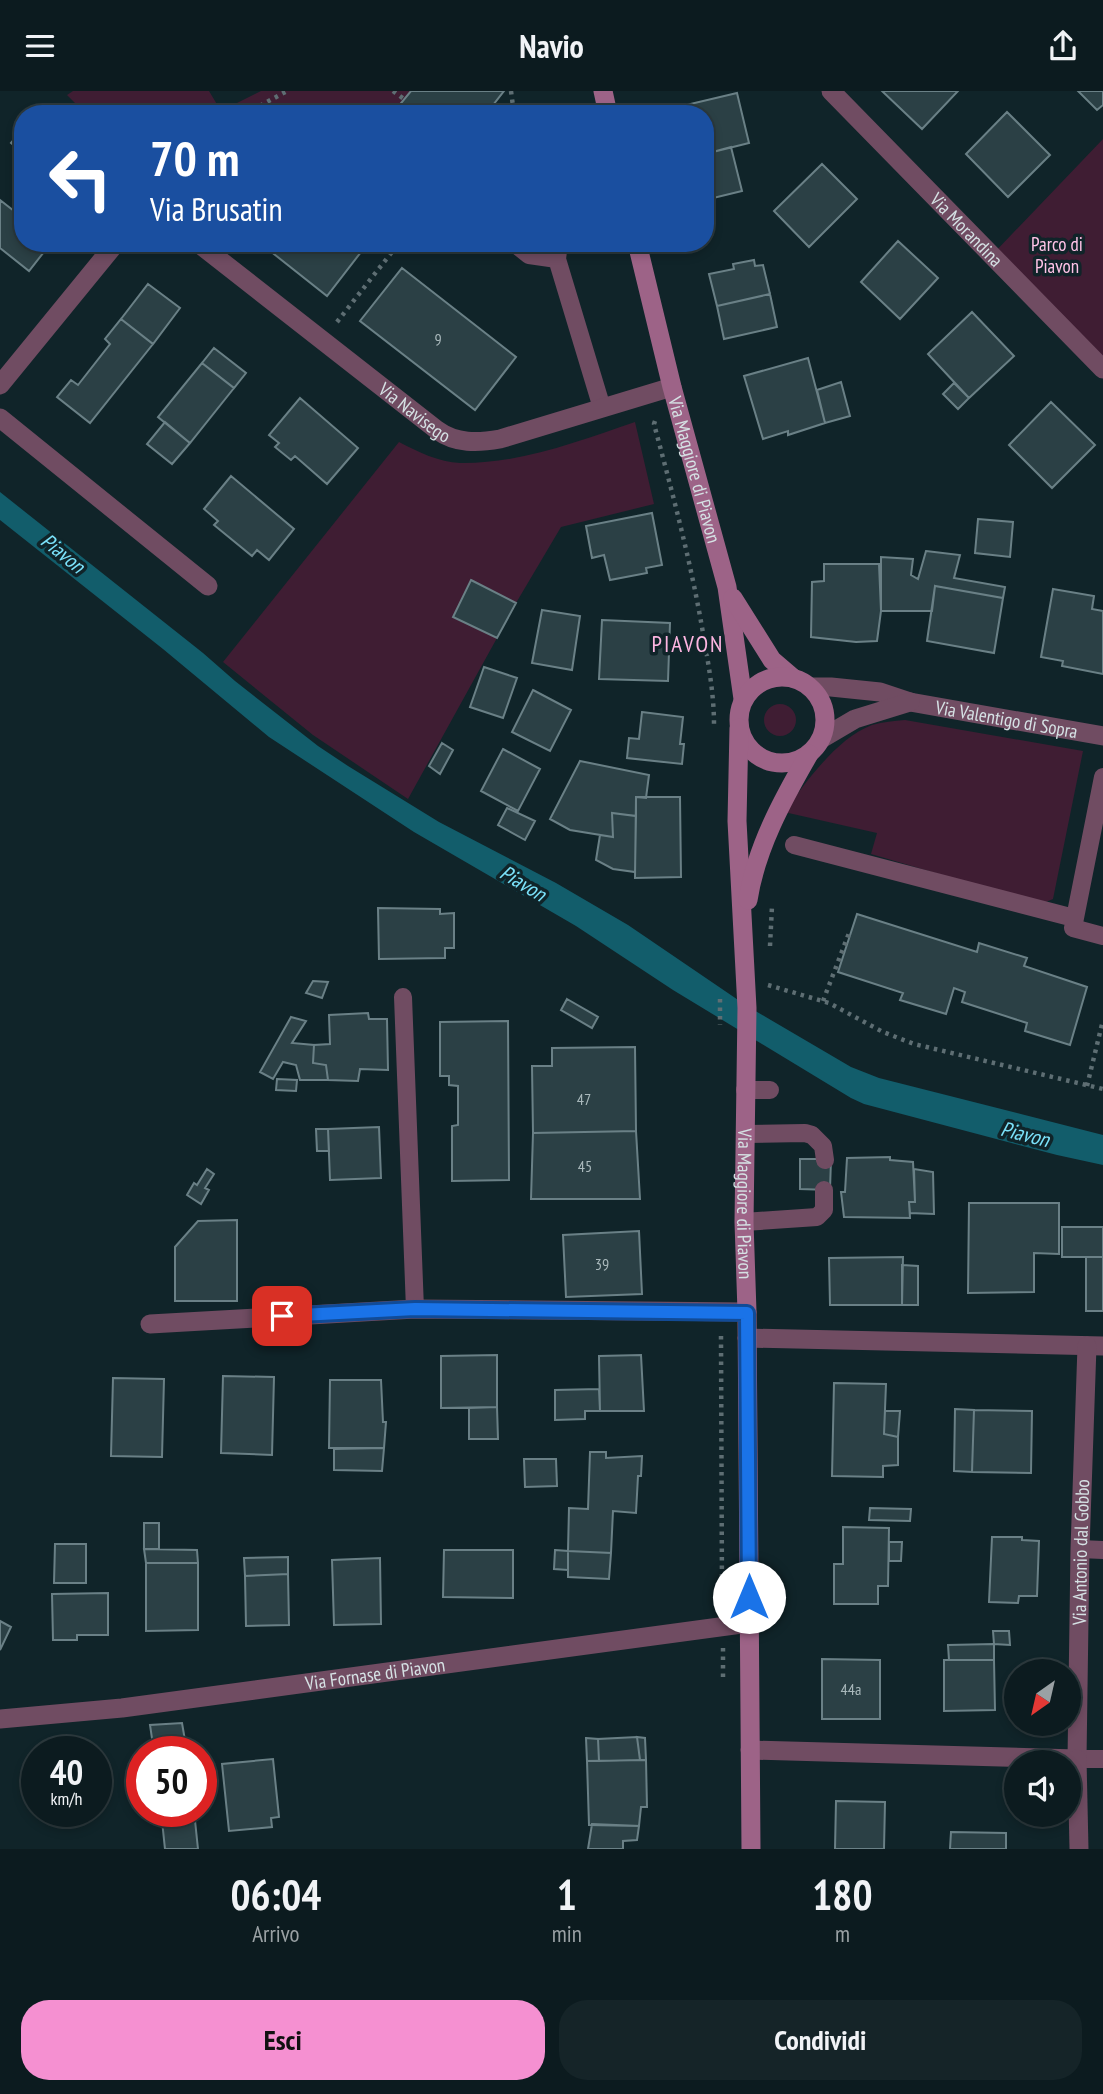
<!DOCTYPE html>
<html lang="it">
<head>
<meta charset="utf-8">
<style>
	body { margin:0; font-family:"PT Sans Narrow",sans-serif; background:#152428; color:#f1f3f6; height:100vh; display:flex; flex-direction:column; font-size:26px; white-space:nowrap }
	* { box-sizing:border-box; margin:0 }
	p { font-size:23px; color:#9aa1a4 }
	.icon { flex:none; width:38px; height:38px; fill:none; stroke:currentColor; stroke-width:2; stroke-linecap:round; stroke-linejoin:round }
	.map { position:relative; height:1758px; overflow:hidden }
	.drawer { display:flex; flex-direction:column; background:#0c1b1f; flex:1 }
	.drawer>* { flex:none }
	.top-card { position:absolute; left:14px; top:14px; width:700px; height:147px; border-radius:28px; box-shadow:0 4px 10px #0003,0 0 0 2px #2c393d; background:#1a4fa0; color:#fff; overflow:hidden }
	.needle { width:46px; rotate:214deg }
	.tools { position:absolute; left:1004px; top:1568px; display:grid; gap:14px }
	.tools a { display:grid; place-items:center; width:77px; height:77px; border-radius:50%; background:#0c1b1f; box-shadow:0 4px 10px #0003,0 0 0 2px #2c393d; font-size:35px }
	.speed { position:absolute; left:21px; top:1645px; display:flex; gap:14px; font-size:35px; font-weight:700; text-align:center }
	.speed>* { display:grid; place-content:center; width:91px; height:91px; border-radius:50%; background:#0c1b1f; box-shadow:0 4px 10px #0003,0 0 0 2px #2c393d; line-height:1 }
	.speed small { font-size:18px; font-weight:400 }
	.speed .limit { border:10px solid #d22; background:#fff; color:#111 }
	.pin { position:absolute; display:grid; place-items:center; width:60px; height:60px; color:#fff; margin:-30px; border-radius:14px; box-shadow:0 4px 10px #0006 }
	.me { position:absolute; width:77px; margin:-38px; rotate:0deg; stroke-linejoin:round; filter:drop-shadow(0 0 5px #0008) }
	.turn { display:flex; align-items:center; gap:24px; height:147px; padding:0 21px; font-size:32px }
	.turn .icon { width:91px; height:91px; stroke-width:2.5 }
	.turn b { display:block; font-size:49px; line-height:60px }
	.eta { display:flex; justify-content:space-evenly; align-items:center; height:119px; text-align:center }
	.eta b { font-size:42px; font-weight:600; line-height:49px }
	.action { display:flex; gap:14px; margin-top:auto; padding:14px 21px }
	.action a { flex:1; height:80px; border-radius:28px; background:#f590d1; color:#111; font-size:28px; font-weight:600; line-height:80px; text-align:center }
	.action a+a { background:#152428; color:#f1f3f6 }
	header { display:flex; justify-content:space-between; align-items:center; height:91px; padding:0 21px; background:#0c1b1f; font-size:32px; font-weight:600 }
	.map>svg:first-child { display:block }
</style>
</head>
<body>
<header><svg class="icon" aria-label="menu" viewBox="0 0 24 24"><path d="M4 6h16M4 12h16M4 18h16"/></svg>Navio<svg class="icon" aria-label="share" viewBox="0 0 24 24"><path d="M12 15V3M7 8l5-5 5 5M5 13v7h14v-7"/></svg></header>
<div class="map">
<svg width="1103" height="1758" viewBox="0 0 1103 1758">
	<rect width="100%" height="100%" fill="#102429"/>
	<!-- green -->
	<path fill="#3f1d33" d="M73 0H209L221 20 261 0H411L392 23H86L67 4Z
		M1103 48V278L992 164Z
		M635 331 654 413 561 436 516 512 454 526 497 547 408 708 313 644 223 571 399 351C418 361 439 371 460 372 520 373 579 350 635 331Z
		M764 629a16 16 0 1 1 32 0a16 16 0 1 1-32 0Z
		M905 629 1083 660 1053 808 1046 811H1034L871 763 877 742 784 721C806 691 837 647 872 634 883 631 894 630 905 629Z"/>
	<!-- water -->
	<path fill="#125d6b" d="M0 401 203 562 235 590 318 655 348 675 439 731 556 792 628 834 747 915 851 976 879 987 1103 1044V1074L1057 1064 864 1013 851 1007 673 899 576 835 414 741 269 646 163 558 0 429Z"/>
	<!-- building -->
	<path fill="#2b4045" stroke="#6a8086" stroke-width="2" d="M411 0H504L486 23H392Z
		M882 0H958L922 38Z
		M1078 0H1103V14L1097 19Z
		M737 2 749 52 705 63V23H668L669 18Z
		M1007 21 1050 64 1008 106 966 63Z
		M23 38V62L11 52Z
		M731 56 742 100 705 109V63Z
		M822 73 857 108 809 156 774 120Z
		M0 109 23 127V152H51L29 180 0 157Z
		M898 150 938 187 900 228 861 191Z
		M260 152H368L327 205Z
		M754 169 755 175 763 174 770 203 717 215 709 183 734 178 733 173Z
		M402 177 516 266 475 319 360 230Z
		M148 193 180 217 153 253 121 228Z
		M770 203 777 236 724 248 717 215Z
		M972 221 1014 265 969 307 928 263Z
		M121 228 153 253 90 332 57 306 71 289 78 294 110 253 105 248Z
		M214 257 246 282 234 297 202 272Z
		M808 267 825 332 788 344V340L763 348 744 285Z
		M202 272 234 297 190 352 158 326Z
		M841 291 850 325 825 332 817 299Z
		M954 292 969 307 958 318 943 303Z
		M300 307 358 357 327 393 295 365 291 369 275 356 279 352 269 344Z
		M1051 311 1095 354 1052 397 1009 354Z
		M165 331 190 352 172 373 147 353Z
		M231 385 294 438 269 469 257 459 252 465 214 434 218 430 204 418Z
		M652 422 662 474 646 477 647 482 610 489 604 464 592 467 586 435Z
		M978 428 1013 431 1010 466 975 462Z
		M926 460 960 464 954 487 1005 496 1003 507 935 495 932 520H881V466L913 468 911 484 918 488Z
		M824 473H879L881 520 877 550 856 551 811 546 812 491 824 490Z
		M471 489 516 512 497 547 453 526Z
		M935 495 1003 507 994 562 927 550Z
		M1053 498 1094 505 1092 518 1103 520V583L1062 575 1063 570 1041 566Z
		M542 519 580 525 572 579 532 572Z
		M602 529 670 532 668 590 599 588Z
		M484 576 517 587 503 627 470 616Z
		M533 599 571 619 550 660 512 641Z
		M642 621 683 626 680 653H684L682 673 627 667 629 647 639 648Z
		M442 652 453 659 440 683 429 675Z
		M503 658 540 678 518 720 481 700Z
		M580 670 649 684 646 707 636 706V725L612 722 613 746 570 739 550 728Z
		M636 706H680L681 786 635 787Z
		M507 717 535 730 525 749 498 734Z
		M612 722 636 725 635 781 613 778 596 769 600 744 613 746Z
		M378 817 440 818V823L454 822V857H445V867L379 868Z
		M857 823 977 861 979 852 1027 867 1024 875 1087 896 1070 954 1025 940 1027 932 962 911 965 901 954 897 946 923 900 909 903 902 838 881Z
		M313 890 328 891 322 907 306 902Z
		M567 908 598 926 592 937 561 919Z
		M368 922 369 928H387L388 979 360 978 358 990 328 989 326 974 313 972 314 954 330 953 329 924Z
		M291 926 306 930 292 952 314 954 313 972 326 974 328 989H300L296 974 283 971 273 988 260 981Z
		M508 930 509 1089 452 1090V1035L458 1034V995L449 994V985H440V931Z
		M635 956 636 1040 533 1042 532 975H552V957Z
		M277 988 297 989 296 1000 276 999Z
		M379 1036 381 1087 330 1089 328 1038Z
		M316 1038H328L329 1060H317Z
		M636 1040 640 1108H531L533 1042Z
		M890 1066V1069L913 1071 915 1111H909L910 1127 844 1126 841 1101H845L847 1067Z
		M800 1068H831L830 1099 800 1098Z
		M207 1078 214 1083 205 1097 209 1099 201 1113 187 1104 194 1092 197 1094Z
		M914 1078 933 1081 934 1123 910 1122 909 1111H915Z
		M969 1112H1059V1163L1034 1162V1201L968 1202Z
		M237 1129V1210H175V1156L198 1130Z
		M1062 1136H1103V1166H1062Z
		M639 1140 642 1203 566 1206 563 1144Z
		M903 1166 902 1214H830L829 1167Z
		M1086 1166H1103V1220H1086Z
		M902 1174 918 1175V1214H902Z
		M497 1264V1316L441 1317V1265Z
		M641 1264 644 1320H600L599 1265Z
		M223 1285 274 1286 272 1364 221 1362Z
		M113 1287 164 1288 162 1366 111 1365Z
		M330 1289H381L383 1331H386L384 1357H329Z
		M834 1292 886 1293 884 1343 898 1346V1374L883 1375V1386L832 1385Z
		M599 1298 600 1320H585V1328L555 1329V1299Z
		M497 1316 498 1348H469V1317Z
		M955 1318 974 1319 972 1381 954 1380Z
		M974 1319 1032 1320 1031 1382 972 1381Z
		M885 1320H900L898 1346 884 1343Z
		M384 1357 382 1380 334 1379V1358Z
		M590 1361H606V1367L642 1365 641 1385H638L636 1422 613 1420 611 1462 568 1460 569 1417 588 1418Z
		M524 1368H556L557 1395 525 1396Z
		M870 1417 911 1418 910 1430 869 1429Z
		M144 1432H159V1458H144Z
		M843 1436 889 1437 888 1495H878V1513H834V1473H843Z
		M992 1446H1022V1449L1039 1450 1037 1505H1019L1018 1512 989 1511Z
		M889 1451H902L901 1470H889Z
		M55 1453H86V1492H54Z
		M144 1458 197 1459 198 1472H146Z
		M444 1459H513V1507L443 1506Z
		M555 1459 568 1460V1479L554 1478Z
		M568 1460 611 1462 609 1488 568 1486Z
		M288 1466V1483L245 1485 244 1467Z
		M380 1467 381 1533 334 1534 332 1469Z
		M146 1472H198V1539L146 1540Z
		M288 1483 289 1534 246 1535 245 1485Z
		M108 1502V1544H77V1549H53L52 1503Z
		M0 1530 11 1536 0 1559Z
		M993 1540H1009L1010 1554 994 1553Z
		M994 1553V1569H949L948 1554Z
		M822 1568 880 1569V1628H822Z
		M944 1569H994L995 1619 944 1620Z
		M182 1632 187 1661H154L150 1634Z
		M637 1646 645 1647 646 1669H640Z
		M637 1646 640 1669 599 1670 598 1648Z
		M586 1647 598 1648 599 1670H587Z
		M273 1668 279 1726 271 1727 272 1736 229 1740 222 1673Z
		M646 1669 647 1716H641L639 1735 589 1734 587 1670Z
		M836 1710 885 1711 884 1758H835Z
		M150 1720H161L162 1732H151Z
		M161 1720H194L198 1758H165Z
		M592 1733 639 1735 637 1749 623 1750V1758H588Z
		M951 1741 1006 1742V1758H950Z"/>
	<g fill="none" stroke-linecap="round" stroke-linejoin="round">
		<!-- path -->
		<path stroke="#5e6e73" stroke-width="4.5" stroke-dasharray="3.5 5" stroke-linecap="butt" d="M393 0 404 8
			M511 0 514 23
			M245 23 287 0
			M337 231 399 152
			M655 330 654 333C673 404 692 475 704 548 709 576 714 605 714 633
			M770 855 772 815
			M768 894 829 912 883 941 914 953 1103 998
			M720 908V934
			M823 910 849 842
			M1087 995 1103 929
			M721 1245 722 1504
			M723 1557V1590"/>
		<!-- service -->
		<path stroke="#704c62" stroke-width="18" d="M514 152 529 164 557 168 559 152
			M557 168 602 317
			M1103 686 1073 837 1103 845
			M794 754 1074 827
			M403 906 415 1218
			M745 999H770
			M745 1043 805 1042 812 1044 823 1055 825 1069
			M744 1131 817 1126 824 1119V1099
			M1080 1458 1103 1459
			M1077 1668H1103"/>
		<!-- minor -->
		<g stroke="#704c62" stroke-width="19">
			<path id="s1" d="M831 0 1103 278"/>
			<path id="s2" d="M198 152 437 339C456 353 478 352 500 348L672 296"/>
			<path d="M0 294 116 152"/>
			<path d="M0 327 208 495"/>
			<path id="s3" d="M810 596H831L880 601 910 611 1103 645"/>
			<path d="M821 648 855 628 910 611"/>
			<path d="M150 1233 415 1218 747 1221"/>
			<path d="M747 1247 1103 1255"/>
			<path id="s4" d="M0 1628 122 1617 749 1532"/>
			<path id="s5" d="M750 1659 1077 1668 1080 1458 1087 1255"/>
			<path d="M1077 1668 1079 1758"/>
		</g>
		<!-- secondary -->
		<g stroke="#9d6387" stroke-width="19">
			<path d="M603 0 608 23"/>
			<path id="s6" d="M637 152 672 296 727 496 743 608"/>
			<path d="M733 507 772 569 793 587"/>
			<circle cx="782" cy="629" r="43"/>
			<path id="s7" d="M739 637 737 730 747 917 744 1131 747 1221 751 1758"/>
			<path d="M748 809C756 757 783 708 809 663"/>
		</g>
	</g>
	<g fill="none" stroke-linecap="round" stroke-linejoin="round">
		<!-- route casing -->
		<g stroke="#114b97" stroke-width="18">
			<path id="route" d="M282 1225 415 1218 747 1222 749 1506"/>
		</g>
		<!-- route -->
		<use href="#route" stroke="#1a73e8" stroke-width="12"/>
	</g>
	<g text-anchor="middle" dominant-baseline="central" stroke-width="7" stroke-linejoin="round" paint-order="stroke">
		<!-- number labels -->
		<g font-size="16" fill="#aab9bc">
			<text x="438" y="248">9</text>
			<text x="584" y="1008">47</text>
			<text x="585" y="1075">45</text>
			<text x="602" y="1173">39</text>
			<text x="851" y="1598">44a</text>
		</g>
		<!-- street labels -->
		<g font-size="19" fill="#d5e1e4" stroke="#102429">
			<text stroke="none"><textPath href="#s1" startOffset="194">Via Morandina</textPath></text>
			<text stroke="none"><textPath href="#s2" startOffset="275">Via Navisego</textPath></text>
			<text stroke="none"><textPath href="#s6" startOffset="234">Via Maggiore di Piavon</textPath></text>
			<text stroke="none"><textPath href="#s3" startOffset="200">Via Valentigo di Sopra</textPath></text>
			<text stroke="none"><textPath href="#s7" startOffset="476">Via Maggiore di Piavon</textPath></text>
			<text stroke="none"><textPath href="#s5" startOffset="534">Via Antonio dal Gobbo</textPath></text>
			<text stroke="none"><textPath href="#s4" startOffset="378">Via Fornase di Piavon</textPath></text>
		</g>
		<!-- park labels -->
		<g font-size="19" fill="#ffc3e7" stroke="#102429">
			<text x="1057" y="153">Parco di<tspan x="1057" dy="22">Piavon</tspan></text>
		</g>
		<!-- water labels -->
		<g font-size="21" font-style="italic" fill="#7be2fa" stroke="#102429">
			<text transform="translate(63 462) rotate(39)">Piavon</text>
			<text transform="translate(523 792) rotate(31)">Piavon</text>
			<text transform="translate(1025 1043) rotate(14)">Piavon</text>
		</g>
		<!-- quarter labels -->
		<g font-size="23" letter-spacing="2" fill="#fdb5e1" stroke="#102429">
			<text x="688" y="552">PIAVON</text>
		</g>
	</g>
</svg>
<div class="tools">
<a><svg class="needle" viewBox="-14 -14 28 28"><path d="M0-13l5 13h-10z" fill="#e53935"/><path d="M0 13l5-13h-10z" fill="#9aa1a4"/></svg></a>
<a><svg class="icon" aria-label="sound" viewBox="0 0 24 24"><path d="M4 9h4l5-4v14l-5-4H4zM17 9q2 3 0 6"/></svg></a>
</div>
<div class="speed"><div>40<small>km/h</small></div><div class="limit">50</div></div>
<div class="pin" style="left:282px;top:1225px;background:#d93025"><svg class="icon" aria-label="arrive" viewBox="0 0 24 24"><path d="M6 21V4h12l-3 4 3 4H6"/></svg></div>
<svg class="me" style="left:749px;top:1506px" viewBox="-20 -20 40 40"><circle r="19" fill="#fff"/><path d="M0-13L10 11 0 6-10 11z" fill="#1a73e8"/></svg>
<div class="top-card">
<div class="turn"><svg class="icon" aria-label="left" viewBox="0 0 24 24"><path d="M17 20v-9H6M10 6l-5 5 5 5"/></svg><div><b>70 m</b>Via Brusatin</div></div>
</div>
</div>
<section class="drawer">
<div class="eta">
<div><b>06:04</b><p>Arrivo</p></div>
<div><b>1</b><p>min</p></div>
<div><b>180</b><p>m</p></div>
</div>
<div class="action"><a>Esci</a><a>Condividi</a></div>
</section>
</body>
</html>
